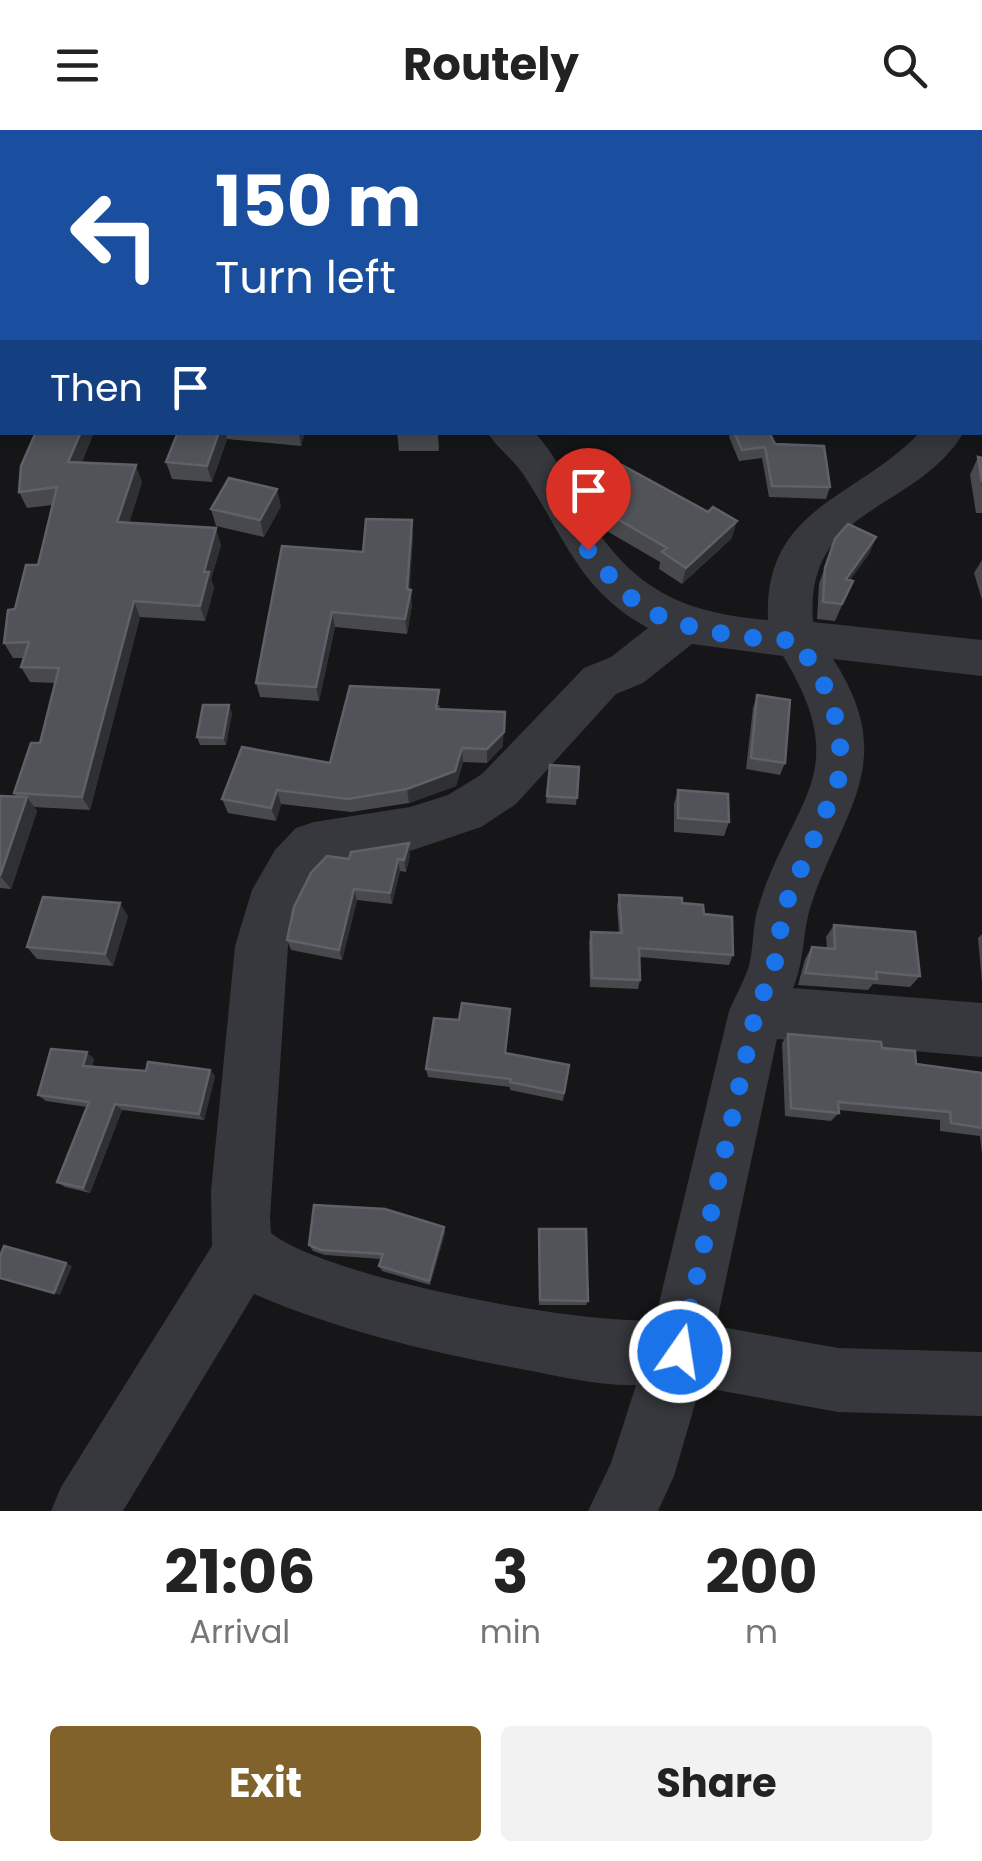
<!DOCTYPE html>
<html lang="en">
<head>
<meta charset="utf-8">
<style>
	body { margin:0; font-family:Poppins,sans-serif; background:#f2f2f2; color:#222; height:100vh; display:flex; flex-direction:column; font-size:38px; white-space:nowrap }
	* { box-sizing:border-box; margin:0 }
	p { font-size:32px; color:#767676 }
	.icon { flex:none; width:55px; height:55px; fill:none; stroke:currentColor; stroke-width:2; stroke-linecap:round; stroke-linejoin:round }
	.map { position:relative; height:1381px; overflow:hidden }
	.panel { display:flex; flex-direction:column; background:#fff; flex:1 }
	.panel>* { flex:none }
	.guide { position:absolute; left:0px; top:0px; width:982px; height:305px; box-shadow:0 5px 15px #0003; background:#1a4fa0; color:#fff; overflow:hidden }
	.pin { position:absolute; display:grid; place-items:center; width:85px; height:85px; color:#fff; margin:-102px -42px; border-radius:50% 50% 50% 0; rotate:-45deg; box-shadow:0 0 10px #0007 }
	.pin .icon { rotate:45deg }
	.me { position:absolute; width:110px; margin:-55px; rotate:13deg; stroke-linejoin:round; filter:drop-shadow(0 0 8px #0008) }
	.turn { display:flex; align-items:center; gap:35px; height:210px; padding:0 50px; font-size:45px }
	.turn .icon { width:130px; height:130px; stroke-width:2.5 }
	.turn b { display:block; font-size:70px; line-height:85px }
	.then { display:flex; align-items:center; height:95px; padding:0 50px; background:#0003; gap:20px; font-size:38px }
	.eta { display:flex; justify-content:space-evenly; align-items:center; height:170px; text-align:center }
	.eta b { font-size:60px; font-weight:700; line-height:70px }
	.cta { display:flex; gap:20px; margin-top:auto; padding:20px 50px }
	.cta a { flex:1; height:115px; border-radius:10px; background:#80622a; color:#fff; font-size:40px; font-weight:700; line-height:115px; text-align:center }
	.cta a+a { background:#f2f2f2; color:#222 }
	header { display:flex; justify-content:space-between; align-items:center; height:130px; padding:0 50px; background:#fff; font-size:45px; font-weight:700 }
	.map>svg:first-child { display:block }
</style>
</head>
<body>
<header><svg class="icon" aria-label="menu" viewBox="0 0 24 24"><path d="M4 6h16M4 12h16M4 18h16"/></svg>Routely<svg class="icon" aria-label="search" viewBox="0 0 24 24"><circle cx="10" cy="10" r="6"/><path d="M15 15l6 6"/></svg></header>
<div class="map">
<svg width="982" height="1381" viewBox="0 0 982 1381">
	<rect width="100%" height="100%" fill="#161618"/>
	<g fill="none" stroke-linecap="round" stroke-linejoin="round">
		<!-- minor -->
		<path fill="#37383d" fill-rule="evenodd" d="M874 0H936L937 2H876Z
			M980 31 982 32V58H980Z
			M0 151H2V174H0Z
			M980 251H982L980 279Z
			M487 302H534C556 325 568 353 584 380 630 458 681 483 768 490 763 376 858 369 920 302H964C915 384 804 374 813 492L982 510V546L833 529C900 632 843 679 811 775 802 803 805 831 793 858L982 873V927L777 909 716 1196 838 1218 982 1222V1286L838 1282 700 1257 674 1346 658 1381H588L611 1333 636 1255C598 1256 558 1246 521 1239 429 1222 340 1201 254 1164L123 1381H51L61 1357 212 1116 211 1061 235 816 252 760 275 720 296 698 314 692 410 677 448 665 482 644 584 538 611 527 648 498C578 460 564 405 523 344 512 328 497 318 487 302ZM692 514 783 526C856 645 791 669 758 778 752 797 754 819 748 839 743 853 735 867 729 881L655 1190C579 1195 328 1148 271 1103L270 1087 288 816 294 787 311 752 328 734 410 721 481 697 516 674 616 564 643 553Z"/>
	</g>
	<!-- wall -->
	<path fill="#47494d" d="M2 225V293H0V227Z
		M32 302H94L82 332 142 352 129 393 221 415 211 449 214 458 205 491 140 487 90 680 33 677 37 681 11 759 0 758V666L17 667 14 663 40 613 55 553 30 552 21 537 24 528H13L4 513 15 479 38 435 52 375 27 378 19 362 36 304Z
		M178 302H305L301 316 227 309 212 352 172 349 166 332Z
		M397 302H438L439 321H399Z
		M730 302H769L775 314 830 357 826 369 769 367 762 328 739 331 729 307Z
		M978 327 982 328V383H976L970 345Z
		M591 364 732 408 682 454 659 439 660 432 600 397 589 381Z
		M281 376 264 407 216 396 211 379Z
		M413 406 409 460 412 475 407 504 335 497 319 571 260 567 256 553 363 422Z
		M876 407 869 424 850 450 853 451 835 491 817 489 819 454 835 409Z
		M982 430V470L974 443Z
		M757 565 785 633 780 645 746 639 753 578Z
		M440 575 439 580 503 616 487 633 463 632 456 656 409 673 351 682 281 674 276 691 228 683 222 669 330 633Z
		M232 583 226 615H200L197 607Z
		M550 635 579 637 576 675 546 673Z
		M678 660 729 692 724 706 674 702V674Z
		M410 725 406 742 400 741 392 774 357 770 342 830 291 820 287 810 349 729Z
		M619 765 682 773 704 784 733 825 729 835 640 827V850L638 859 590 857 589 812 591 802 619 803 617 776Z
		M128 786 113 836 37 829 27 817Z
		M834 795 920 846 910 857 873 854 868 860 798 855 805 829 812 817 827 818 826 807Z
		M982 804V853L978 808Z
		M788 904 882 918 916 934 982 943V1025L980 1006 940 1001V990L839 980V983L831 991 785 986 782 913Z
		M506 923 569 935 563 971 510 960V957L428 947 426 939Z
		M94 929 92 937 146 941 210 940 215 946 204 990 122 980 90 1063 65 1057 57 1052 87 977 46 971 38 965Z
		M444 1097 445 1103 430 1155 382 1141 379 1136 381 1129 325 1125 313 1121 309 1115Z
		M539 1099 588 1171 586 1175H539Z"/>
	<!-- shaded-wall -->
	<path fill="#2f3033" d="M81 302H94L75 348 68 332Z
		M219 302H225L227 309 212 352 207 336Z
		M299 302H305L301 316Z
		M136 335 142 352 124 408 117 392Z
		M277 359 281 376 264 407 260 390Z
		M412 390 413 406 409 472 411 460 412 475 407 504 405 489Z
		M737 391 732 408 682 454 686 438Z
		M216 398 221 415 211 449 214 458 205 491 200 476 204 442Z
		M876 407 869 424 839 465 846 449Z
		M134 471 140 487 90 680 82 667Z
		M332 482 335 497 319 571 316 557Z
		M229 575 232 583 226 615 223 608Z
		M505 582 503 616 487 633V619Z
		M462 618 463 632 456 656 409 673 407 659Z
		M277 660 281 674 276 691 271 678Z
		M27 667 37 681 11 759 0 746Z
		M409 713 410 725 406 742 404 730Z
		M398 729 400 741 392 774 390 763Z
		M354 759 357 770 342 830 339 820Z
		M120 773 128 786 113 836 105 824Z
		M87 922 94 929 90 943 83 936Z
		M210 940 215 946 204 990 199 984Z
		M115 974 122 980 90 1063 83 1058Z
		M444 1097 445 1103 430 1155 429 1151Z
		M66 1133 72 1136 60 1165 54 1163Z"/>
	<!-- building -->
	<path fill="#525359" stroke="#5f6168" stroke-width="2.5" d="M388 0H460L478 2H386Z
		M2 225V279L0 278V227Z
		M36 302H81L68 332 136 335 117 392 216 398 204 442H209L200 476 134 471 82 667 14 663 31 613H40L59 538 21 537 29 512 4 513 8 480 15 479 26 435H38L57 357 19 362 21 336Z
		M178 302H219L207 336 166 332Z
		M397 302H438V303H397Z
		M734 302H769L775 314 824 316 830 357 772 356 765 317 742 320Z
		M978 327 982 328V352Z
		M622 335 708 382 713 377 737 391 686 438 662 422 667 418 602 380 591 364Z
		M229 348 277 359 260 390 211 379Z
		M366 389 412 390 407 459 411 460 405 489 332 482 316 557 256 553 282 416 363 422Z
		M848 394 876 407 846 449 853 451 842 474 823 472 825 438 835 409Z
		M350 556 439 560 436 579 505 582 504 602 487 619 462 618 455 641 407 659 348 669 277 660 271 678 222 669 242 617 330 633Z
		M757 565 790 570 785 633 751 628Z
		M203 575H229L223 608 197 607Z
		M550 635 579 637 577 668 547 666Z
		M678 660 728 664 729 692 678 688Z
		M0 666 27 667 0 746Z
		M409 713 404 730 398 729 390 763 354 759 339 820 287 810 294 777 311 743 327 726 349 729 351 722Z
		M619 765 682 768V773L703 775 704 784 732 787 733 825 639 818 640 850 592 848 591 802 622 803Z
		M43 767 120 773 105 824 27 817Z
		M834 795 915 802 920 846 876 842 877 849 805 843 812 817 835 819Z
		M462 873 510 879 505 923 569 935 564 963 510 952 511 949 426 939 434 888 459 890Z
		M788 904 881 912 882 918 915 921 916 934 982 943V998L951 993 950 982 838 972 839 983 791 978Z
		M51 919 87 922 83 936 146 941 148 932 210 940 199 984 115 974 83 1058 57 1052 89 972 38 965Z
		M314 1075 385 1079 444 1097 429 1151 379 1136 383 1124 321 1120 309 1115Z
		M539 1099H586L588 1171 540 1170Z
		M4 1116 66 1133 54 1163 0 1148V1126Z"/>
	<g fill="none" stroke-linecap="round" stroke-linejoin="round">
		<!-- route -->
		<path stroke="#1a73e8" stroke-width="18" stroke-dasharray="0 32.4" d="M588 420C605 440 622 463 643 477 677 500 756 511 797 510L823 552 841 603 838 653 784 778 774 838 756 881 680 1222"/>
	</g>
</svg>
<div class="pin" style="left:588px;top:420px;background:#d93025"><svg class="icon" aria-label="arrive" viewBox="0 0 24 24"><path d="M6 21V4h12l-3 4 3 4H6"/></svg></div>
<svg class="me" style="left:680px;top:1222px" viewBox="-20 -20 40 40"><circle r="17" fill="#1a73e8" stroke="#fff" stroke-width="3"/><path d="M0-11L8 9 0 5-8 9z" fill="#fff"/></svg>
<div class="guide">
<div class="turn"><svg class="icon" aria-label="left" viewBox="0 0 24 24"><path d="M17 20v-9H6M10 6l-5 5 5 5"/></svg><div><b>150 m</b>Turn left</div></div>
<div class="then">Then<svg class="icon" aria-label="arrive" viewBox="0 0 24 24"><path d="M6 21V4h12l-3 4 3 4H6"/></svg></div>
</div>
</div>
<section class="panel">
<div class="eta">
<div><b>21:06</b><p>Arrival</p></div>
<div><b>3</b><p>min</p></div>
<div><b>200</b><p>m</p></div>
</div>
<div class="cta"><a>Exit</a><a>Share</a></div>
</section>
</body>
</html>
